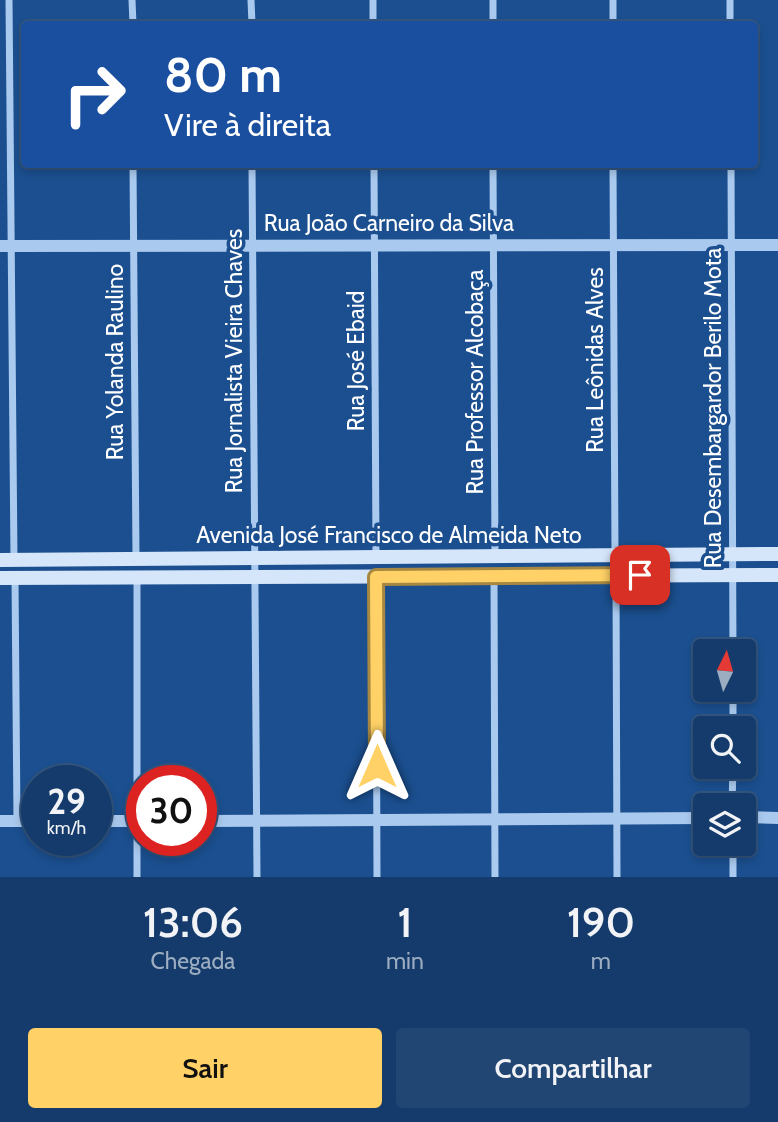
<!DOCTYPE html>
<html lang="pt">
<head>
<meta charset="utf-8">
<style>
	body { margin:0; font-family:Cabin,sans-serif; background:#214673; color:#f1f3f6; height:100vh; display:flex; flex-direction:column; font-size:26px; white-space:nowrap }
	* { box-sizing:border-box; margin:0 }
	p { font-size:23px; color:#9dadc1 }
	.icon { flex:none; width:38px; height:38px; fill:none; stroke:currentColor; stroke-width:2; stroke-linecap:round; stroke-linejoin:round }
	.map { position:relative; height:877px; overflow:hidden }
	.panel { display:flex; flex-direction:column; background:#143b6b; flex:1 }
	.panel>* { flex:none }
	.guide { position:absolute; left:21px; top:21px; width:737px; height:147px; border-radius:7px; box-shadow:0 4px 10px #0003,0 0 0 2px #33557e; background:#1a4fa0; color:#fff; overflow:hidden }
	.needle { width:46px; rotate:5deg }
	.controls { position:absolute; left:693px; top:639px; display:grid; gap:14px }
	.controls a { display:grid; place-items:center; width:63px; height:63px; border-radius:7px; background:#143b6b; box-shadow:0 4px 10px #0003,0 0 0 2px #33557e; font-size:35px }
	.speed { position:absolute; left:21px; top:765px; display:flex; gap:14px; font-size:35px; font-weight:700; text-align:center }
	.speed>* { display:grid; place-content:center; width:91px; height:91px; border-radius:50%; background:#143b6b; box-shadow:0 4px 10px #0003,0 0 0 2px #33557e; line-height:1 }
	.speed small { font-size:18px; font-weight:400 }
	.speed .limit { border:10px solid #d22; background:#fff; color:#111 }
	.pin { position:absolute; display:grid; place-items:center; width:60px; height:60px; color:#fff; margin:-30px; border-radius:14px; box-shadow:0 4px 10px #0006 }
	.me { position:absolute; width:77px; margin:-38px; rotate:0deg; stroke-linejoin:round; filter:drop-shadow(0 0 5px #0008) }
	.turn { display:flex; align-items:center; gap:24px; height:147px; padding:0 28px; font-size:32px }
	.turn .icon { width:91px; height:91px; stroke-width:2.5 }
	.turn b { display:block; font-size:49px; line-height:60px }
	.eta { display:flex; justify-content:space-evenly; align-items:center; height:119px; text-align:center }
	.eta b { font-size:42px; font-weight:600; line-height:49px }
	.cta { display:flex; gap:14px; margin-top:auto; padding:14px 28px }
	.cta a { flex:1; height:80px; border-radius:7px; background:#ffd166; color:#111; font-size:28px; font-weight:600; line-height:80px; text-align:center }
	.cta a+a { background:#214673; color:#f1f3f6 }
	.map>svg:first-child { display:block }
</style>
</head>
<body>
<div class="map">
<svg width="778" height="877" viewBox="0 0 778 877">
	<rect width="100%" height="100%" fill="#1b4f8f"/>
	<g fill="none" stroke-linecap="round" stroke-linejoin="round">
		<!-- minor -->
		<path stroke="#a9c9ee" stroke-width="7" d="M9 0 14 560
			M132 0 133 24
			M251 0 252 24
			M373 0V24
			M493 0V24
			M613 0V24
			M730 0V24
			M133 164 136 558
			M252 164 257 877
			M374 164 376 556
			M493 164 495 556
			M613 164 615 555
			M731 164 733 651
			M616 576 617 877
			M376 577 377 877
			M494 577 495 877
			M15 578 17 821
			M137 578V877
			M733 728V690
			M732 805 733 766
			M733 844V877"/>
		<!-- tertiary -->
		<path stroke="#a9c9ee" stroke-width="12" d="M0 246 778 245
			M744 817 778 818
			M0 821H37
			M96 821H142
			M201 821 705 818"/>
		<!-- secondary -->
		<path stroke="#d6e6fa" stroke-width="14" d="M0 560 778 554
			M0 578 778 575"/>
	</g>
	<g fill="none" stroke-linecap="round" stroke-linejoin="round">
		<!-- route casing -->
		<g stroke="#a68842" stroke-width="18">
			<path id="route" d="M377 766 376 577 640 575"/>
		</g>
		<!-- route -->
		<use href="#route" stroke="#ffd166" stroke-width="12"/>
	</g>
	<g text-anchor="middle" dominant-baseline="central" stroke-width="7" stroke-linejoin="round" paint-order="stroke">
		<!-- street labels -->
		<g font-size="23" fill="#fff" stroke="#1b4f8f">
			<text x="389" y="223">Rua João Carneiro da Silva</text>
			<text transform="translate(595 360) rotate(-90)">Rua Leônidas Alves</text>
			<text transform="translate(234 361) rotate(-90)">Rua Jornalista Vieira Chaves</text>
			<text transform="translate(356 361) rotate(-90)">Rua José Ebaid</text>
			<text transform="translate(115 362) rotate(-90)">Rua Yolanda Raulino</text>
			<text transform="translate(475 382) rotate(-90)">Rua Professor Alcobaça</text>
			<text transform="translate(713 408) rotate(-90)">Rua Desembargardor Berilo Mota</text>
			<text x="389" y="535">Avenida José Francisco de Almeida Neto</text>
		</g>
	</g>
</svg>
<div class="controls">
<a><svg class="needle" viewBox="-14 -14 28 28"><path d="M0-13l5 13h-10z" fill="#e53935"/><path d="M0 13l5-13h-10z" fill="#9dadc1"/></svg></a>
<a><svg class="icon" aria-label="search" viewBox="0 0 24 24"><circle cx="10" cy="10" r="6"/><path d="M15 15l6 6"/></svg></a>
<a><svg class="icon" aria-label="layers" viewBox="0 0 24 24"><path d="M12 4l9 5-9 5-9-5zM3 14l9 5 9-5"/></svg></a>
</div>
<div class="speed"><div>29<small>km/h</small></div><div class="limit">30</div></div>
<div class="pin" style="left:640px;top:575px;background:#d93025"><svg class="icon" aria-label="arrive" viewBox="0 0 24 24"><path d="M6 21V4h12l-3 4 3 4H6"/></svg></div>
<svg class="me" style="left:377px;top:766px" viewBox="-20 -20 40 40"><path d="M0-17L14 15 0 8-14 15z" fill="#ffd166" stroke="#fff" stroke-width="4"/></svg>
<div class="guide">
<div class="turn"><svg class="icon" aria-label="right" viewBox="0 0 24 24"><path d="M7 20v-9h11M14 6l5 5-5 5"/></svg><div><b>80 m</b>Vire à direita</div></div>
</div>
</div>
<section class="panel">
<div class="eta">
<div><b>13:06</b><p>Chegada</p></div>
<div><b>1</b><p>min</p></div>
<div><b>190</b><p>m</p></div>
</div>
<div class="cta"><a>Sair</a><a>Compartilhar</a></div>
</section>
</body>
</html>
